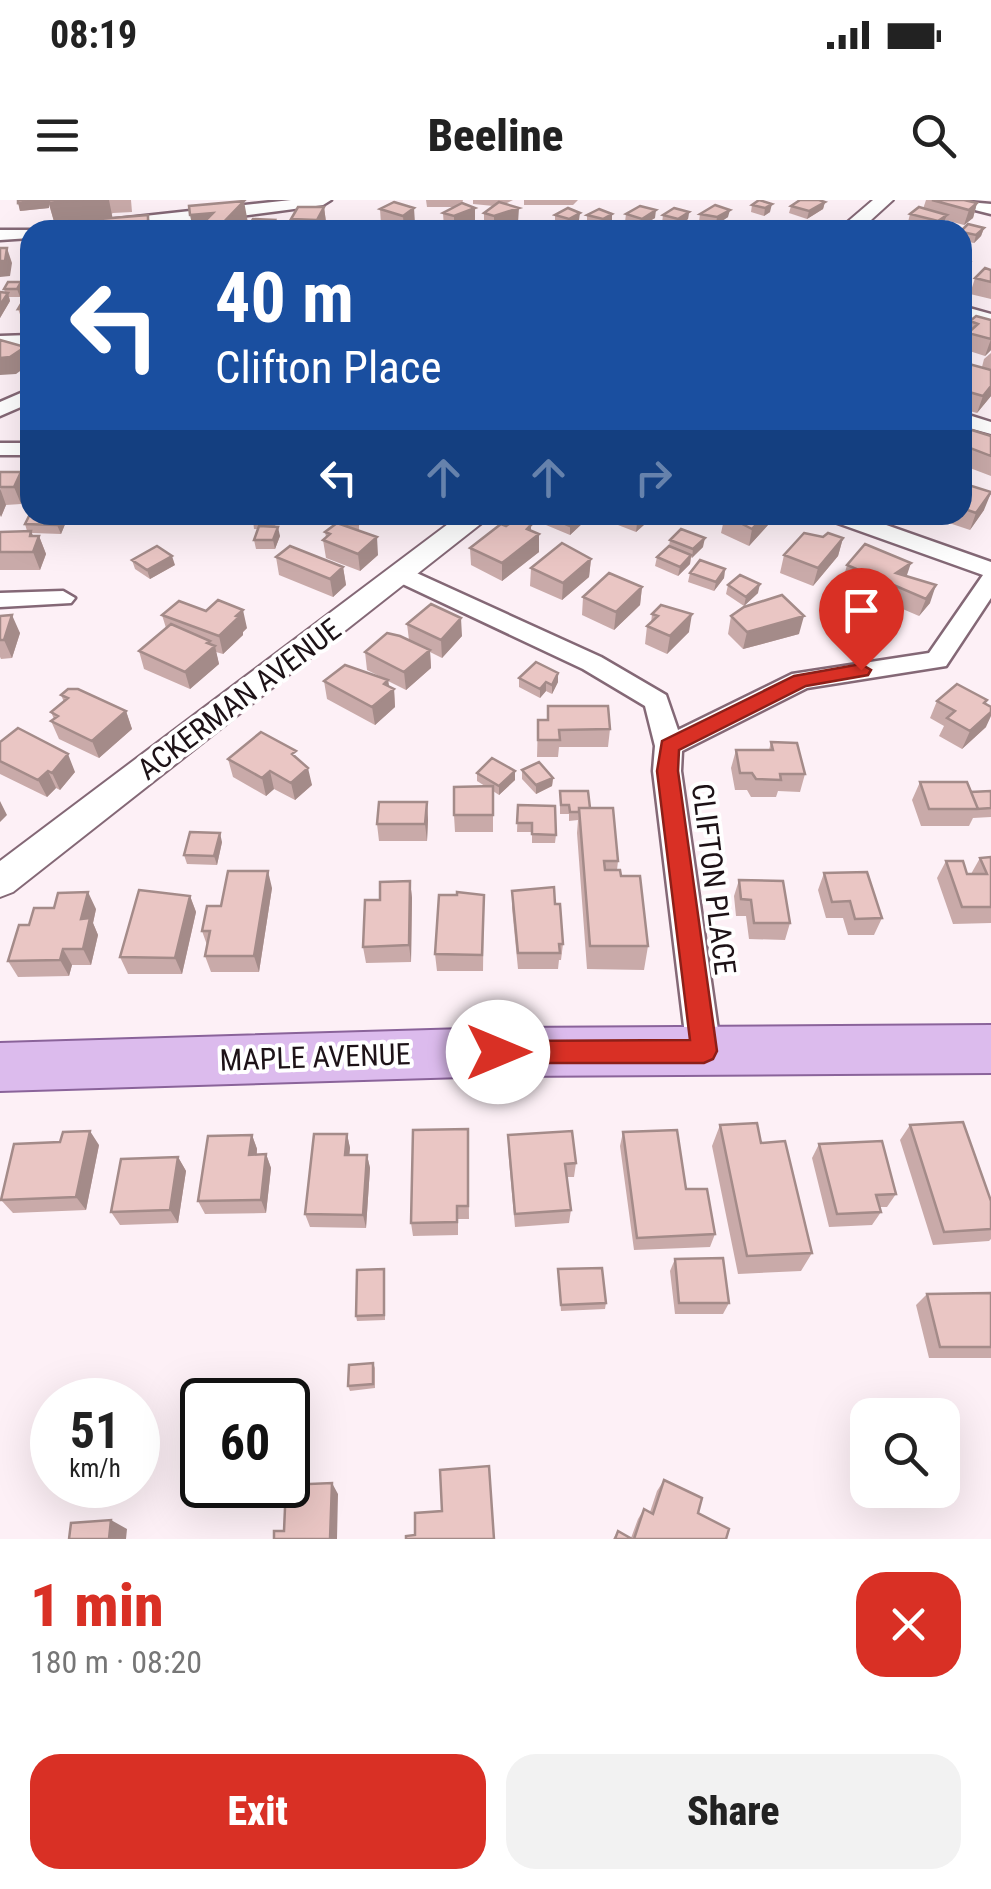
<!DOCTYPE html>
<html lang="en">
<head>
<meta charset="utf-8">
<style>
	body { margin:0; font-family:"Roboto Condensed",sans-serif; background:#f2f2f2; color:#222; height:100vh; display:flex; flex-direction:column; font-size:38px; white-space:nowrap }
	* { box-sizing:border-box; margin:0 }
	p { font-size:32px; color:#767676 }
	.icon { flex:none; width:55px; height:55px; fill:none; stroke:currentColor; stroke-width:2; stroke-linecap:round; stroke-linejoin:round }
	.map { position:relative; height:1339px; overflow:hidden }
	.panel { display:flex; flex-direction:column; background:#fff; flex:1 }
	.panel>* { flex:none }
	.guide { position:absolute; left:20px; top:20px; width:952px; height:305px; border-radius:30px; box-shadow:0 10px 40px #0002; background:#1a4fa0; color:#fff; overflow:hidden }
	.controls { position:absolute; left:850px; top:1198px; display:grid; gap:20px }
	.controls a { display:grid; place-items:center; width:110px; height:110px; border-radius:20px; background:#fff; box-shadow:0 10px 40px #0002; font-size:50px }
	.speed { position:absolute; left:30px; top:1178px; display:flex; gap:20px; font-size:50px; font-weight:700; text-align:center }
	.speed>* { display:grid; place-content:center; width:130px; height:130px; border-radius:50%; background:#fff; box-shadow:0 10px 40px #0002; line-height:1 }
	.speed small { font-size:25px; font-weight:400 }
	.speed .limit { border:5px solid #111; border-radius:15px; background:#fff; color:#111 }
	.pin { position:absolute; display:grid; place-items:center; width:85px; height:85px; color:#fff; margin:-102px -42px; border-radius:50% 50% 50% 0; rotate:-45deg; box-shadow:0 0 10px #0007 }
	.pin .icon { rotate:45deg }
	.me { position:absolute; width:110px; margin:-55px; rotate:90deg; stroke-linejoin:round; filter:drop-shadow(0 0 8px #0008) }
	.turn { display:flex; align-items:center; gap:35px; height:210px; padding:0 30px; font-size:45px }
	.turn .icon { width:130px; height:130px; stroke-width:2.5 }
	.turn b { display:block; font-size:70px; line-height:85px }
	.lanes { display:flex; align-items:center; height:95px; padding:0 30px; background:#0003; justify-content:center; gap:50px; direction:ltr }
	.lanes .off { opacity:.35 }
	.round { display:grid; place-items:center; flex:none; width:105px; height:105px; border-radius:30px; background:#f2f2f2 }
	.overview { display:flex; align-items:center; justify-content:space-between; height:170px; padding:0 30px }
	h1 { font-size:60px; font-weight:800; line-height:75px; color:#d93025 }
	.action { display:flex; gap:20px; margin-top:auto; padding:20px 30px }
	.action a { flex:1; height:115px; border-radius:30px; background:#d93025; color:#fff; font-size:40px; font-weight:800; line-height:115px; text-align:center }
	.action a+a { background:#f2f2f2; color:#222 }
	.status { display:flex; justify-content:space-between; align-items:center; height:70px; padding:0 50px; background:#fff; direction:ltr }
	.status svg { height:28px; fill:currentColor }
	header { display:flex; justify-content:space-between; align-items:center; height:130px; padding:0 30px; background:#fff; font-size:45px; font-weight:800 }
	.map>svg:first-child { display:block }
</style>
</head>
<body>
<div class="status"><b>08:19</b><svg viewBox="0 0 49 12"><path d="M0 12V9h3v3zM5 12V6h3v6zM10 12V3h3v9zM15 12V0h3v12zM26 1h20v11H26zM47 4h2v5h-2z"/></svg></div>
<header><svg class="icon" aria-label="menu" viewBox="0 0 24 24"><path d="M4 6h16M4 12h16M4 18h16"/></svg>Beeline<svg class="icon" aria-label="search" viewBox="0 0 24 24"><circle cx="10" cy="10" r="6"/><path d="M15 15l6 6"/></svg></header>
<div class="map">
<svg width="991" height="1339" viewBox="0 0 991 1339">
	<rect width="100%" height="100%" fill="#fdf0f6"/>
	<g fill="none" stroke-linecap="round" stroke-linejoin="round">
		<!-- minor casing -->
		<g stroke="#846876" stroke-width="5">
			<path id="minor" d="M291 0H331L323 5C234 17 146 30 55 30L63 25Z
				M944 0 991 4V14L947 3Z
				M0 30H36H30V38L0 40Z
				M962 106 991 114V124L962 117Z
				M30 135V145L0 146V136Z
				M30 189V203L0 216V202Z
				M962 213 991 222V234L962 226Z
				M0 243H30V255H0Z
				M826 315H858L991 362V398L946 466 807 488 682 551 681 571 721 851 716 862 704 866 692 862 687 851 653 571 655 546 645 506 583 469 394 380 390 375 394 370H410L601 457 666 495 678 530 792 474 929 453 983 375 829 320Z
				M63 391 75 398 71 403 0 407V393Z"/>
		</g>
		<!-- tertiary casing -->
		<g stroke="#846876" stroke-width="4">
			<path id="tertiary" d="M873 0H893L860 30H838Z
				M460 315H492L13 692 0 697V661Z"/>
		</g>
		<!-- primary casing -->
		<g stroke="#8a639a" stroke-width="4">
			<path id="primary" d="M991 825V873L498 876 0 891V843L498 828Z"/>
		</g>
		<!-- minor -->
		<use href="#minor" fill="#fff" fill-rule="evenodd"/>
		<!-- tertiary -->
		<use href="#tertiary" fill="#fff" fill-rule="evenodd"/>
		<!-- primary -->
		<use href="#primary" fill="#dcbbed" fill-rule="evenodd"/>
	</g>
	<!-- wall -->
	<path fill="#c9aaa9" d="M18 0H131L132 12 113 13 99 21 55 25 49 4V8L20 11Z
		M426 0H463L462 3 475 8V23L458 30 444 28 443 13 454 7H427Z
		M473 0H513L505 4 518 23 498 30 484 28V13L494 6 473 4Z
		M524 0H578L573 5H524Z
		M759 0 770 12 764 16 751 12 752 5Z
		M926 0H964L977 3 973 18 964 25 945 20 944 22 936 29 932 28 934 30H900L925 26 908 22 910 14 923 9Z
		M394 2 415 23 406 30H399L381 24 380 9Z
		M825 2 823 9 807 19 789 13 791 6Z
		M324 7 326 22 321 30H293L291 19Z
		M689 12 688 19 677 27 662 23 663 15Z
		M612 14V21L603 27 587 23V15Z
		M626 14 655 18 641 26 625 22Z
		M700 14 728 17 716 25 699 22Z
		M555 15 579 20 568 27 555 23Z
		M984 28 981 36 974 43 962 41V30Z
		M991 70V99L970 94 975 78Z
		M8 82 24 90 20 97H9L10 101 0 118V92L5 93 4 89Z
		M30 99V117H21L18 109Z
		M991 120V150L985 156 963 149 970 121Z
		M991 153V196L977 213 962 209V170L982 167 984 159Z
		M962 227 991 236V276L962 265Z
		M0 272 28 289 21 304 6 305 1 317Z
		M962 283 984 310 970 330 925 315H962Z
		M342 315H359V331L378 355 360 371 326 358 323 340 326 337 325 332 341 324Z
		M548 315H586L585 321 570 335 546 325Z
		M646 315 645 324 636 332 618 325 619 316Z
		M653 315H695L685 325 653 316Z
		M721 315H770L768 325 749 346 721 333 723 324 720 323Z
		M277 317 275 327 280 336 275 349H256L254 340 258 329H254L253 320Z
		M66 322 61 334 32 333 33 336H39L46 354 40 370H0V332L27 331 25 324Z
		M506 326 531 330 539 352 502 381 471 365 470 348Z
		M823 337 843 338 838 356 813 386 780 373 784 355Z
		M670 340 703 347 691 358 690 364 678 376 655 366 657 357 669 346Z
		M276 357 343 367 346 385 333 397 279 375Z
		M591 359 589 377 562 400 530 386 531 368Z
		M132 360 175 365 150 379 135 369Z
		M847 365 907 376 930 403 919 416 842 383Z
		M725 369 724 378 714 391 688 382 690 373Z
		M728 385 758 393 744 406 726 394Z
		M642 387 640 405 614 430 582 415 583 397Z
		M652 414 689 432 667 454 645 444 647 426 651 423Z
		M162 415 247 428 243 432V435L223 454 216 452 219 464 190 489 144 469 139 451 166 428Z
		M0 416 20 433 12 458 1 459 0 457Z
		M731 416 799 434 743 449 728 434Z
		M407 424 462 436 442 458 430 452 431 468 406 490 388 481 389 486 394 489 395 507 375 525 327 499 324 481 385 479 367 470 365 452 409 440Z
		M558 473V482L552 494 546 491 540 498 519 487V478Z
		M61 495 126 511 132 529 99 558 59 539 51 521 54 519 51 512 64 502Z
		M937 501 985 504 986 527 962 549 939 536 944 526 930 518Z
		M548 506 610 529 608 547H559L558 557H537L538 520H547Z
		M0 542 75 572 60 590 56 588 47 597 0 574Z
		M771 542 805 574 800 592 778 591 776 597H751L747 590H735L731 568 736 550H769Z
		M297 558 312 585 295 600 274 589 266 596 233 577 228 559Z
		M522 570 553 578 552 586 536 594 522 579Z
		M477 573 515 580 499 595 493 591V632H455L454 615 485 586 477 581Z
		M920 582 971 592 991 591V617L973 618 969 626H921L912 600Z
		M560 591 590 608 618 661 617 670 621 676 648 746 644 770 587 769 577 633 578 620 569 621V614H560Z
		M427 602 428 620 427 641H379L377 624Z
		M518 605 556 635 555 643H532V632H517Z
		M222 642 217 665 187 664 184 655Z
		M991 657V723L953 724 937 678 946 661 967 674H971L980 658Z
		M824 673 882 718 874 735H848L843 718H826L818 690Z
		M739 680 790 723 785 740 749 739 746 716H736L734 696Z
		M410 681 412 698 411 762 366 763 363 747 380 700Z
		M272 688 259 772H211L205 756 207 745 202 731 221 706Z
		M512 691 555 704 563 744 561 760H559L558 769H518L512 708Z
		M484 695 483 771H437L435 754Z
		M190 696 196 712 182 774H128L120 757Z
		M96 709 93 723 98 735 91 765H72L69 776 18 777 8 761 29 725Z
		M720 925 812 1053 801 1071 738 1074 712 946Z
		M910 925 991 1001V1039L989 1041 933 1045 900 940Z
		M468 929 469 1019H458V1035L413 1036 411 1023Z
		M623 932 686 989 715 1034 710 1047 634 1050 620 946Z
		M347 934 350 948 349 955H367L370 968 366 1028 310 1027 305 1014Z
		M252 935 257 949V955L266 954 271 968 266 1013 205 1014 198 1001Z
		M508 935 576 963 574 977H567L571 1010 569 1023 515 1027 508 949Z
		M819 944 896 994 887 1007H880L881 1012 872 1025 829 1027 812 958Z
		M99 945 86 1010 13 1013 1 1000Z
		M178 957 186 971 178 1023 120 1025 111 1012Z
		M675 1059 729 1103 723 1114H675L670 1071Z
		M558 1069 606 1103 605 1109 561 1111Z
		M385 1075V1120L357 1121 356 1116Z
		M991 1093V1158H929L916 1105 927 1094Z
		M373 1163 375 1168V1188L350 1191 348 1186Z
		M664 1280 698 1313 726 1339H613L618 1331 631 1338 638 1319 644 1309 650 1312 657 1291Z"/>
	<!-- shaded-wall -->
	<path fill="#a48b89" d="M47 0H109L113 20 55 25 49 4V8L20 11 18 3Z
		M244 1 248 23 242 30 218 28Z
		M825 2 823 9 807 19 809 11Z
		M977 3 973 18 964 25 969 10Z
		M772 4 770 12 764 16 765 8Z
		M324 7 326 22 321 30H318L317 20Z
		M414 8 415 23 404 30 403 16Z
		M475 8V23L454 30V16Z
		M519 8 518 23 494 30V16Z
		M656 10 655 18 641 26 642 19Z
		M730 10 728 17 716 25 717 17Z
		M689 12 688 19 677 27 678 19Z
		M213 13 216 30H193L190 15Z
		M580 13 579 20 568 27 569 19Z
		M612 14V21L603 27V19Z
		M148 15 152 30H100L99 29Z
		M947 15 944 22 936 29 938 21Z
		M984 28 981 36 974 43 976 35Z
		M7 48 12 63 10 76 0 77V61Z
		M970 62 965 78 962 80V69Z
		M21 82 24 90 20 97 17 89Z
		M8 93 10 101 0 118V105Z
		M991 139V150L985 156Z
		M25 147 30 164 16 174 0 175V158Z
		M991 186V196L977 213 983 196Z
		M21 272 28 289 21 304 14 287Z
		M0 288 6 305 1 317 0 315Z
		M991 293 984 310 970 330 976 313Z
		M62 315 66 322 61 334 57 325Z
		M582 315H586L585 321 570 335V326Z
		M646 315 645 324 636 332 637 324Z
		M687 315H695L685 325Z
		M765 315H770L768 325 749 346 752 329Z
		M531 325V341L539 334V352L502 381V363L527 329Z
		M278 327 280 336 275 349 273 340Z
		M31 331 36 344 39 336 46 354 40 370 33 352 30 336Z
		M377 337 378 355 360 371 358 354Z
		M705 338 703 347 692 358 693 349Z
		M843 338 838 356 813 386 818 368Z
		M691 355 690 364 678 376 680 367Z
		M172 356 175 365 150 379 147 370Z
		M591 359 589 377 562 400 563 383Z
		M911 363 905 381 896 373Z
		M343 367 346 385 333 397 330 379Z
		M725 369 724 378 714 391 716 382Z
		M760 384 758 393 744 406 746 397Z
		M936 385 930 403 919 416 926 399Z
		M642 387 640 405 614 430 616 412Z
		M243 410 247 428 243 432V435L223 454 219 436Z
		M692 414 689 432 667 454 670 436Z
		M12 415 20 433 12 458 4 440Z
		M804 416 799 434 743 449 747 432Z
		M461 418 462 436 442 458 441 440Z
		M210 441 212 449 215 446 219 464 190 489 185 472Z
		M430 450 431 468 406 490 404 472Z
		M558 473V482L552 494V485Z
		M388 480 390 492 394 489 395 507 375 525 372 507 384 484Z
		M546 482V491L540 498V489Z
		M126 511 132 529 99 558 92 541Z
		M991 512V516L986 527 962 549 970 531Z
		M68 554 75 572 60 590 52 573Z
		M308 568 312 585 295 600 291 583Z
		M48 571 56 588 47 597 38 580Z
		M270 571 274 589 266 596 262 578Z
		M515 571V580L499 595V586Z
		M553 578 552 586 536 594V585Z
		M0 601 7 615 0 622Z
		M427 602 428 620 427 641 425 624Z
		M220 633 222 642 217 665 214 656Z
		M268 671 272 688 259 772 254 756Z
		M410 681 412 698 411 762 409 745Z
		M88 692 96 709 93 723 98 735 91 765 83 749 81 719Z
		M190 696 196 712 182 774 175 758Z
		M63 749 72 765 69 776 60 760Z
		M90 931 99 945 86 1010 76 997Z
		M347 934 350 948 348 969 345 955Z
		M252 935 257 949 255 969 249 955Z
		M266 954 271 968 266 1013 261 1000Z
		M367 955 370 968 366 1028 363 1015Z
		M178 957 186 971 178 1023 170 1010Z
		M332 1283 338 1294 337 1339H330Z
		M111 1320 127 1329 126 1339H109Z"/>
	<!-- building -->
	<path fill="#eac6c4" stroke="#a48b89" stroke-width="2.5" d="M18 0H47L18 3Z
		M49 0H83L49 3Z
		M759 0 772 4 765 8 752 5Z
		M800 0H819L825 2 809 11 791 6Z
		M932 0H964L977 3 969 10Z
		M244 1 218 28 246 30 253 19 275 20 269 30H196L213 13 190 15 189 6Z
		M394 2 414 8 403 16 380 9Z
		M499 2 519 8 494 16 484 13Z
		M462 3 475 8 454 16 443 13Z
		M715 5 730 10 717 17 700 14Z
		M640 6 656 10 642 19 626 14Z
		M298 7H324L317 20 291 19Z
		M919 7 947 15 938 21 910 14Z
		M568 8 580 13 569 19 555 15Z
		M674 8 689 12 678 19 663 15Z
		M599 9 612 14 603 19 587 15Z
		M148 15V25L99 29 100 19Z
		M907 23 931 27 934 30 900 29Z
		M968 24 984 28 976 35 962 32V30Z
		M0 48H7L5 61H0Z
		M962 60 970 62 962 69Z
		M985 68 991 70V82L975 78Z
		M8 82H21L17 89H4Z
		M0 92 8 93 0 105Z
		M24 99H30V108L18 109Z
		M976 116 991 120V139L968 133 978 124 970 121Z
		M0 140 25 147 10 157 0 158Z
		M969 164 991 170V186L983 196 962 190V170Z
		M962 227 991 236V256L962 245Z
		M0 272H21L14 287H0Z
		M962 283 991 292 976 313 962 308Z
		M30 314V315H62L57 325 25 324Z
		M254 315H274L273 320H253Z
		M342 315H359L358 324H341Z
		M548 315H582L570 326 546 316Z
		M621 315H646L637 324 619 316Z
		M725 315H765L752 329Z
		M516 319 531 325 527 329 539 334 502 363 470 348 501 324 506 326Z
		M337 323 377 337 358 354 323 340 330 334 325 332Z
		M259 326 278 327 273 340H254Z
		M681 329 705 338 693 349 670 340Z
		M31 331 30 336H39L33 352H0V332Z
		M804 333 823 337 828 333 843 338 818 368 784 355Z
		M562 343 591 359 563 383 531 368Z
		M865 344 911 363 896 373 936 385 926 399 847 365Z
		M157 346 172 356 147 370 132 360Z
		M290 346 343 367 330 379 276 357Z
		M669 346 691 355 680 367 657 357Z
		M700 360 725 369 716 382 690 373Z
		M609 373 642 387 616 412 583 397Z
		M740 375 760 384 746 397 728 385Z
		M782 395 804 416 747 432 731 416 744 407Z
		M218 400 243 410 236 416 239 417 219 436 162 415 179 401 206 411Z
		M431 404 461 418 441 440 407 424Z
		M661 405 692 414 670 436 647 426 658 416 652 414Z
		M12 415 4 440H0V416Z
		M171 424 210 441 207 443 215 446 185 472 139 451Z
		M387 433 400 436 430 450 404 472 365 452Z
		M536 462 558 473 552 485 546 482 540 489 519 478Z
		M345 465 388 480 384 484 394 489 372 507 324 481Z
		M957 484 987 500 984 503 991 507V512L970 531 947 518 955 511 937 501Z
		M68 489H78L126 511 92 541 51 521 58 516 51 512 68 498 61 495Z
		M548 506H608L610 529 559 530 560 540H538V520H548Z
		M18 528 68 554 52 573 48 571 38 580 0 561V542Z
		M261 532 296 551 292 554 308 568 291 583 270 571 262 578 228 559Z
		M771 542 797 543 805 574H780L781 580 756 579 752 573H740L736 550H773Z
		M492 558 515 571 499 586 477 573Z
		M539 562 553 578 536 585 522 570Z
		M920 582H967L978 609H929Z
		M493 586V615H454V587Z
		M560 591H588L590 608H579V612H570L569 605H561Z
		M991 591V608L977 609H978L971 592Z
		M379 602H427L425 624H377Z
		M518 605 555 606 556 635 532 634V623H517Z
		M579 608H613L618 661H604L605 670H620L621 676H640L648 746H590Z
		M190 632 220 633 214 656 184 655Z
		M991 657V707H962L946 661H963L967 674H987L980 658Z
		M228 671H268L254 756H205L210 731H202L207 706H221Z
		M867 672 882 718 855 719 850 701 832 702 824 673Z
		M739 680 783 681 790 723H754L751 700 741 699Z
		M410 681 409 745 363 747 365 700H380V682Z
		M554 687 555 704H560L563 744H559L560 753H518L512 691Z
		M139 690 190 696 175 758 120 757Z
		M88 692 81 719 90 718 83 749H63L60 760 8 761 19 725H29L34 708H54L58 693Z
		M457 692 484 695 482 755 435 754 439 695H457Z
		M963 922 991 1001V1029L944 1032 910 925Z
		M757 923 761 943 785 941 812 1053 747 1056 720 925Z
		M468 929V1006H457V1022L411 1023 413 930Z
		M677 930 686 989H707L715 1034 637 1038 623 932Z
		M90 931 76 997 1 1000 14 944 60 942 63 932Z
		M572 931 576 963 565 964 571 1010 515 1014 508 935Z
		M314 934H347L345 955H367L363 1015 305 1014Z
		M252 935 249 955 266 954 261 1000 198 1001 208 936Z
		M882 941 896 994 876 995 881 1012 837 1014 819 944Z
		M178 957 170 1010 111 1012 121 959Z
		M723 1058 729 1103H679L675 1059Z
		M602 1068 606 1103 561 1105 558 1069Z
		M384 1069V1115L356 1116 357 1070Z
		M991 1093V1147H940L927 1094Z
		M373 1163V1184L348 1186 349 1165Z
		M489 1266 494 1339H406V1336L415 1335V1313L442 1311 440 1270Z
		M664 1280 702 1298 698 1313 729 1329 726 1339H634L644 1309 653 1314Z
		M332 1283 330 1339H274V1331H284L286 1285Z
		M111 1320 109 1339H69L71 1323Z
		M618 1331 632 1339H615Z"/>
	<!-- route -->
	<path fill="#d93025" stroke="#8d1f18" stroke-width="2.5" d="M861 464 871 470 868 475 806 486 679 550 678 571 717 851 713 859 704 863H498L488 860 485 852 488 844 498 841 690 840 657 571 662 541 794 476Z"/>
	<g text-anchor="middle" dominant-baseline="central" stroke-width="8" stroke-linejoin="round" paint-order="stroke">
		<!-- street labels -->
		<g font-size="30" fill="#1d1217" stroke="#fff">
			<text transform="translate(239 499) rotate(-37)">ACKERMAN AVENUE</text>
			<text transform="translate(714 679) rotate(83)">CLIFTON PLACE</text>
			<text transform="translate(315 857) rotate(-2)">MAPLE AVENUE</text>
		</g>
	</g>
</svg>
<div class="controls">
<a><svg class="icon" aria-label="search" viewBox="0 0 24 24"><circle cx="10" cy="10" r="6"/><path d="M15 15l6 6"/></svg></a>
</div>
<div class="speed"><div>51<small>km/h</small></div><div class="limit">60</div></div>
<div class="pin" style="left:861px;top:470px;background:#d93025"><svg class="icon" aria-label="arrive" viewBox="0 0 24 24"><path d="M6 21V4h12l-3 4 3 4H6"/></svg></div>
<svg class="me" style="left:498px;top:852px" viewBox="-20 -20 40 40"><circle r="19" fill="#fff"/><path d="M0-13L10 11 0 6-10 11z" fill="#d93025"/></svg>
<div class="guide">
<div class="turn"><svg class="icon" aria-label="left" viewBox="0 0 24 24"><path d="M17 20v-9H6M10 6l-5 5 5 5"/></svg><div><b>40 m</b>Clifton Place</div></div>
<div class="lanes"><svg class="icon" aria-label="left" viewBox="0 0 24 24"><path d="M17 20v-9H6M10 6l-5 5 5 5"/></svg><svg class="icon off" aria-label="ahead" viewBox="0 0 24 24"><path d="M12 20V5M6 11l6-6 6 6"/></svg><svg class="icon off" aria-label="ahead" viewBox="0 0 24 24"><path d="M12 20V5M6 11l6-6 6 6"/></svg><svg class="icon off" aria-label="right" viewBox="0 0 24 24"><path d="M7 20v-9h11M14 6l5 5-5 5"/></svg></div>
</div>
</div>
<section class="panel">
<div class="overview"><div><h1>1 min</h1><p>180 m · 08:20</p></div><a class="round" style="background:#d93025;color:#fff"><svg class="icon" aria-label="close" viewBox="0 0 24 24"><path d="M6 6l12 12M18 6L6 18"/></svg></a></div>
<div class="action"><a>Exit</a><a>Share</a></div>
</section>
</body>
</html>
